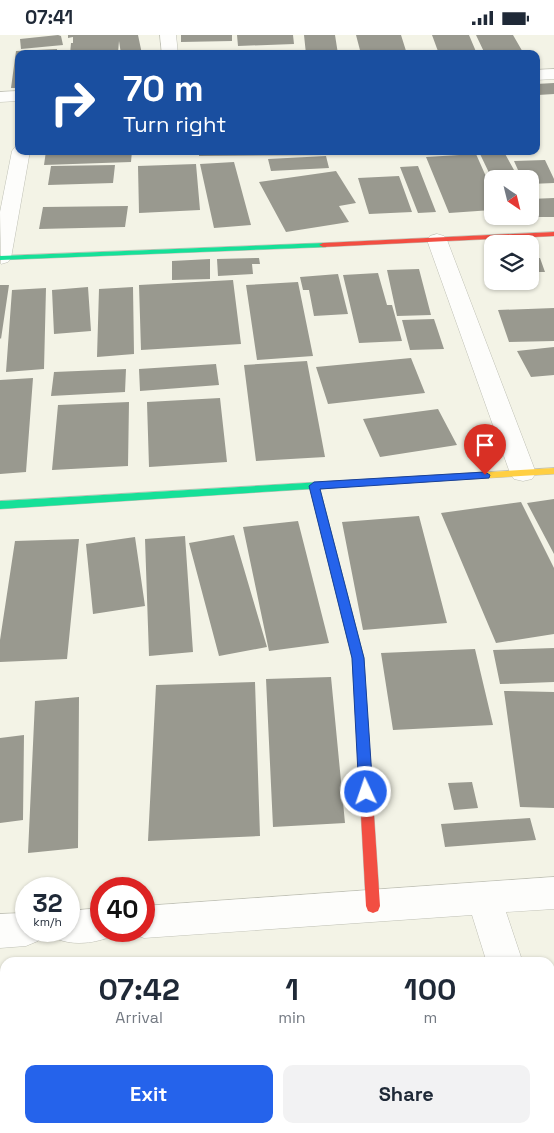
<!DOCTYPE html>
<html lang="en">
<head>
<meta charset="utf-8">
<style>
	body { margin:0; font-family:"Space Grotesk",sans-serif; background:#f2f2f3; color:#1f2937; height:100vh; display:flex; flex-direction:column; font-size:19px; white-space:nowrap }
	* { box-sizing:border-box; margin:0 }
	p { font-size:16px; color:#747a83 }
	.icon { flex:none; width:28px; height:28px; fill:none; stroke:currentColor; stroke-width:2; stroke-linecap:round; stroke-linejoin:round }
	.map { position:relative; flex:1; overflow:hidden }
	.details { position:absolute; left:0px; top:922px; width:555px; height:176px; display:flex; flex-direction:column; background:#fff; border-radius:15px 15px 0 0; box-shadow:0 1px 4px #0004 }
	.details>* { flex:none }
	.banner { position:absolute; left:15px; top:15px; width:525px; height:105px; border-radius:10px; box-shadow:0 1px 4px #0004; background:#1a4fa0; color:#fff; overflow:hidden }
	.needle { width:32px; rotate:145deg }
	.buttons { position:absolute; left:484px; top:135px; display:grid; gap:10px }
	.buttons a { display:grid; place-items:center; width:55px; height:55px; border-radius:10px; background:#fff; box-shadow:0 1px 4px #0004; font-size:25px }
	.speed { position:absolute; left:15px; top:842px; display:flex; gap:10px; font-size:25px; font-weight:700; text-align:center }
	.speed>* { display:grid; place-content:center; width:65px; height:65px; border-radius:50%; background:#fff; box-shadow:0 1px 4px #0004; line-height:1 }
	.speed small { font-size:12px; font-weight:400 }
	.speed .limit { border:8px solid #d22; background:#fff; color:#111 }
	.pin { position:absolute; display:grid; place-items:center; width:42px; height:42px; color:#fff; margin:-51px -21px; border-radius:50% 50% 50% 0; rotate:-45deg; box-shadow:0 0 5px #0007 }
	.pin .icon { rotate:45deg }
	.me { position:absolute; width:55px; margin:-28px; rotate:357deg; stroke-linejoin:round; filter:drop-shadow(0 0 4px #0008) }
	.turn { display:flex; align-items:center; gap:18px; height:105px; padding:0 25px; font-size:22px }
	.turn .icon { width:65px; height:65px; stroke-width:2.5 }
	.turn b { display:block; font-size:35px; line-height:42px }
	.eta { display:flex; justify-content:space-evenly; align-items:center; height:85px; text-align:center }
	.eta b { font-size:30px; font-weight:800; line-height:35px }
	.button { display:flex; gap:10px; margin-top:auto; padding:10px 25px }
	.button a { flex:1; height:58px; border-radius:10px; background:#2563eb; color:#fff; font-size:20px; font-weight:800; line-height:58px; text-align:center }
	.button a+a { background:#f2f2f3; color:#1f2937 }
	.status { display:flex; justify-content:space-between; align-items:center; height:35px; padding:0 25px; background:#fff; direction:ltr }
	.status svg { height:14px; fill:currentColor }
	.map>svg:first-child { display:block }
</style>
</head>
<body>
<div class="status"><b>07:41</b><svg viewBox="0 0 49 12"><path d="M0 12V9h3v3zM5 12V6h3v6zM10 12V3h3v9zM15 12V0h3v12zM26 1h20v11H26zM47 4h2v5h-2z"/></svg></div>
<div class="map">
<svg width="554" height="1098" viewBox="0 0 554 1098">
	<rect width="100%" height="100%" fill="#f3f3e6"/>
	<!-- building -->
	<path fill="#99998f" d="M58 0 61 1 63 10 21 14 20 4Z
		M68 0H138L142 19H121L119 6 118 18 70 19 71 8H73V2L68 3Z
		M181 0H232V6L181 7Z
		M237 0H293L294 9 238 11Z
		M304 0H335L338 19H306Z
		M356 0H401L407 19H361Z
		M432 0H469L477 19H439Z
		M476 0H513L524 19H485Z
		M57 14V19H19V53H11L16 16Z
		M229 15 230 19H182V17Z
		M554 48V59L538 60 536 49Z
		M46 116H132L131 127 44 130Z
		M199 116H324L325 120 199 121Z
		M504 117 519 144H492L480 119Z
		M476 119 492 155V175L449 178 426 122Z
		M326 121 329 133 271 136 268 124Z
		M545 125 554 144V148L530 149V144H522L514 126Z
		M234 127 251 190 214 193 200 129Z
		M196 129 200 175 139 178 138 131Z
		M115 130 113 148 48 150 51 131Z
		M418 131 436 177 418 178 400 132Z
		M336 136 356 168 339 171 349 187 286 197 259 147Z
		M399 141 412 177 369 179 358 143Z
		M554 163V182H532L530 177V164Z
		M128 171 125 192 39 194 43 172Z
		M259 223 260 229H252L253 239 218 241 217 224Z
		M530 223H540L545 237H530Z
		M210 224V244L172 245V226Z
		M419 234 431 280 397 281 387 235Z
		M378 238 387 270H392L402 306 359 308 343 240Z
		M338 239 348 279 314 281 309 255H303L300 242Z
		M233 245 241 309 141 315 139 250Z
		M298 247 313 321 257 325 246 250Z
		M0 250H9L1 304 0 303Z
		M88 252 91 296 54 299 52 255Z
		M133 252 134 319 97 322 99 254Z
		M46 253 44 334 6 337 12 255Z
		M554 273V306L509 307 498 275Z
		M434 284 444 314 410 315 402 285Z
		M554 312V340L531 342 517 316Z
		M411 323 425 358 328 369 316 332Z
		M307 326 325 422 256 426 244 330Z
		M216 329 219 350 140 356 139 334Z
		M126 334 125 357 51 361 54 337Z
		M33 343 26 437 0 439V345Z
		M220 363 227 427 149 432 147 367Z
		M129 367 128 431 52 435 58 370Z
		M438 374 457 410 380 422 363 384Z
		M554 464V519L527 468Z
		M521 467 554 533V599L496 608 441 478Z
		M419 481 447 588 363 595 342 487Z
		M298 486 329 608 269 616 243 492Z
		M234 500 267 612 219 621 189 508Z
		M185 501 193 617 149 621 145 504Z
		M135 502 145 571 93 579 86 509Z
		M79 504 67 624 0 627V605L15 506Z
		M554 613V647L500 649 493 615Z
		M475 614 493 690 393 695 381 618Z
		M331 642 345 788 273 792 266 644Z
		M255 647 260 801 148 806 156 650Z
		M504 656 554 657V773L520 772Z
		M79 662 78 813 28 818 35 666Z
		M24 700 23 785 0 788V703Z
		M472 747 478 773 454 775 448 748Z
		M530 783 536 805 445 812 441 789Z
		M554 940V970L550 960V941Z
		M129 1094H175L176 1098H108Z"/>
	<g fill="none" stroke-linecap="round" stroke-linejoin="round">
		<!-- street casing -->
		<g stroke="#bfc0b5" stroke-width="1">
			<path id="street" d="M160 0H176L178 19H162Z
				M554 34V44L536 45V35Z
				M19 56V66L0 67V57Z
				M19 111V116H30L11 223 8 227 1 229 0 177 12 116 15 112Z
				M437 199 444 201 447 205 536 438 532 444 523 446 514 444 510 438 427 205 430 201Z
				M554 842V874L506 877 523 928H487L472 880 144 903 132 899 131 896H144V871Z
				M101 873V896H115L113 901C95 908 75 911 57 904L53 896H69V876Z
				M26 878V896H43L38 906 26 911 0 913V879Z
				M550 1042 554 1043V1092L550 1090Z"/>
		</g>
		<!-- fast casing -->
		<g stroke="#bfc0b5" stroke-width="1">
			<path id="fast" d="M323 208 327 210 326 212 0 225V221Z
				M390 443 395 446 394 448 320 454 364 623 368 690 366 694 362 695 358 694 356 690 352 623 310 454 0 474V466Z"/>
		</g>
		<!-- slow casing -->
		<g stroke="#bfc0b5" stroke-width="1">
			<path id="slow" d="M554 433V439L390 449 385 446 390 443Z"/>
		</g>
		<!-- jam casing -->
		<g stroke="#bfc0b5" stroke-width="1">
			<path id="jam" d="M554 197V201L323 212 319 210 323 208Z
				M362 685 366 686 368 690 380 871 378 876 373 878 368 876 366 871 356 690 358 686Z"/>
		</g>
		<!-- street -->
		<use href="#street" fill="#fdfdfb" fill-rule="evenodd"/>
		<!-- fast -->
		<use href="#fast" fill="#16e098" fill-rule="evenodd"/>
		<!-- slow -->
		<use href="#slow" fill="#ffcf43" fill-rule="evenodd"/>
		<!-- jam -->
		<use href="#jam" fill="#f24e42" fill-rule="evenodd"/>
	</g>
	<!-- route -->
	<path fill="#2563eb" stroke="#184099" d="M485 437 490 440 489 443 320 454 364 623 373 757 371 761 366 763 361 761 359 757 352 623 309 451 314 447Z"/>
</svg>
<div class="buttons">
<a><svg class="needle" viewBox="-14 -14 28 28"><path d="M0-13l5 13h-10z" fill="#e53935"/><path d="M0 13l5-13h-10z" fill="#747a83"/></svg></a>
<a><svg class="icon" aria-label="layers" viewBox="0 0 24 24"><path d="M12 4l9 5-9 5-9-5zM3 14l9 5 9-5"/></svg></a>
</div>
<div class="speed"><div>32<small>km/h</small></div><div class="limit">40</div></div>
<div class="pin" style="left:485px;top:440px;background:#d93025"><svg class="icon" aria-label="arrive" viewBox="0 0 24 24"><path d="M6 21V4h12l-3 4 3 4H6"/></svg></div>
<svg class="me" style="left:366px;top:757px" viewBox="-20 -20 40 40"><circle r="17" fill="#2563eb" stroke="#fff" stroke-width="3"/><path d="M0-11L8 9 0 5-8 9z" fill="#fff"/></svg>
<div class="banner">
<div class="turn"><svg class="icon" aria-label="right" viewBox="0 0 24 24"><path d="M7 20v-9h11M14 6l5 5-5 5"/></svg><div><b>70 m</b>Turn right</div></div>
</div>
<section class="details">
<div class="eta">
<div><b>07:42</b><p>Arrival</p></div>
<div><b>1</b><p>min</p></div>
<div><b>100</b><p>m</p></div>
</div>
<div class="button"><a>Exit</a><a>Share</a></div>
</section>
</div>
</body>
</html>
